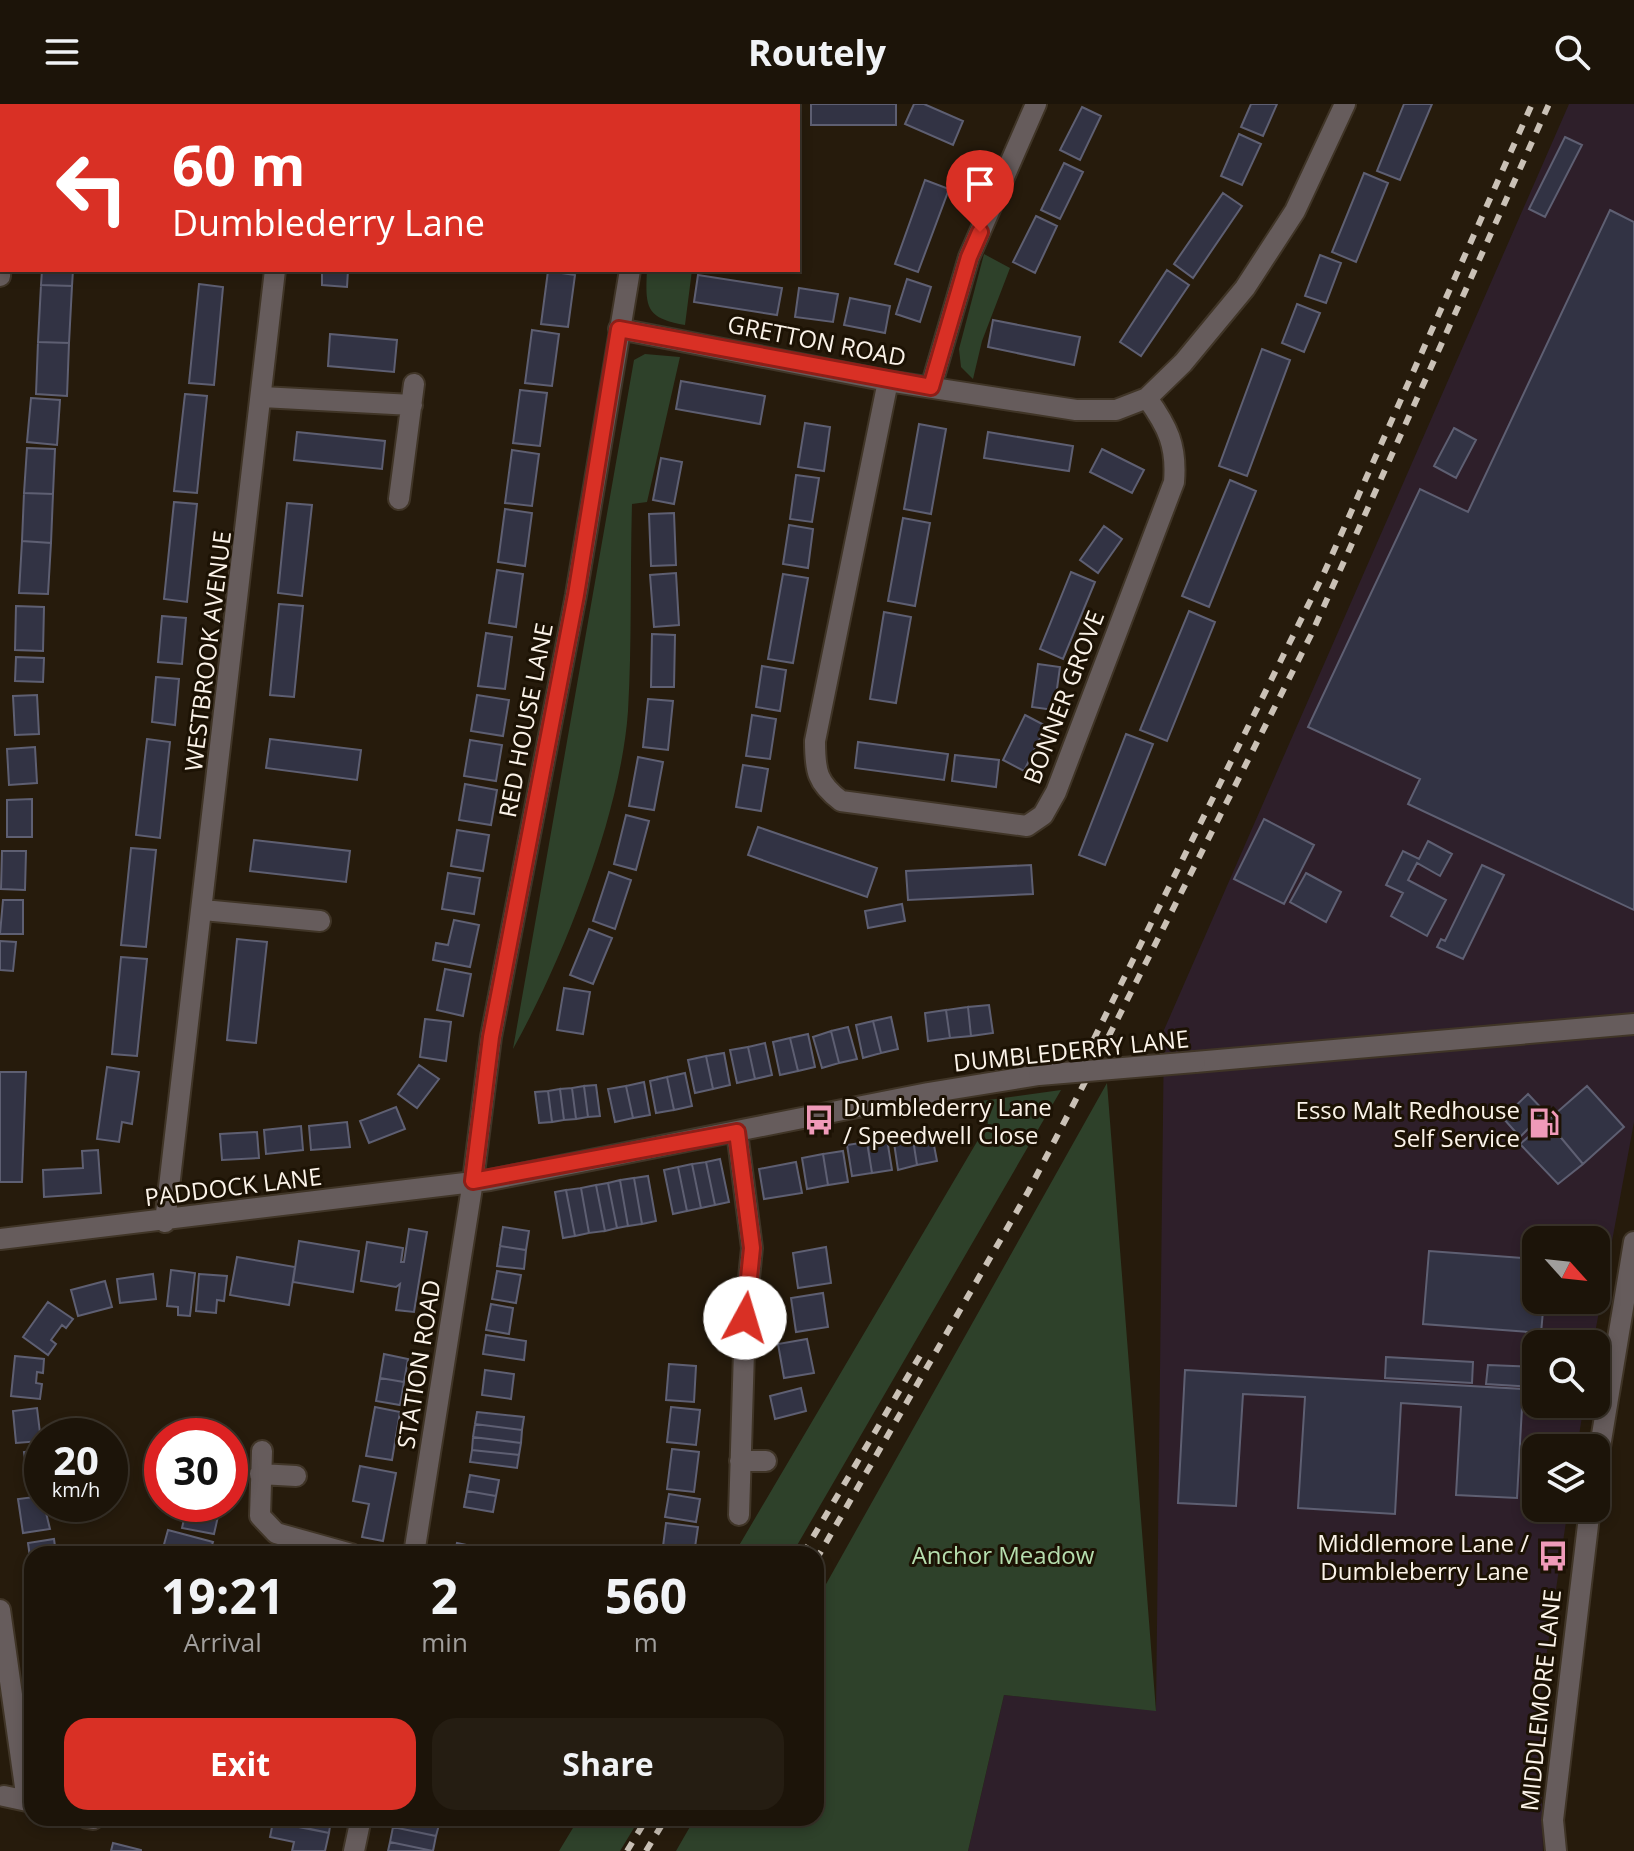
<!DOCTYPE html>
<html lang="en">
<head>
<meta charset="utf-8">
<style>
	body { margin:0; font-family:"Open Sans",sans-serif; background:#251d12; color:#f1f3f6; height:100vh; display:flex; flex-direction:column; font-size:30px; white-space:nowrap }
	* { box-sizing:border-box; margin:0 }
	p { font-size:26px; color:#a09e9c }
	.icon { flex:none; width:44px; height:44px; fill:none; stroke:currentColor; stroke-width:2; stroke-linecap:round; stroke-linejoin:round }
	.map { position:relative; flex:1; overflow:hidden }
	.panel { position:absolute; left:24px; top:1442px; width:800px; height:280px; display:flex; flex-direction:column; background:#1c1409; border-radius:24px; box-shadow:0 4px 12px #0003,0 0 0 2px #3a332a }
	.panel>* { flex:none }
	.guide { position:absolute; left:0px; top:0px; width:800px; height:168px; box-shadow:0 4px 12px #0003,0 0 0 2px #3a332a; background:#d93025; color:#fff; overflow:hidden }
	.needle { width:52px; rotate:117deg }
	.fabs { position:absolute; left:1522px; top:1122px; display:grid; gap:16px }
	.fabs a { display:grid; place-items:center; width:88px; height:88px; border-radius:16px; background:#1c1409; box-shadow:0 4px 12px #0003,0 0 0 2px #3a332a; font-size:40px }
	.speed { position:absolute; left:24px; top:1314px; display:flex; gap:16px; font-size:40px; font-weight:700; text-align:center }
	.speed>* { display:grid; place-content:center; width:104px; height:104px; border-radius:50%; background:#1c1409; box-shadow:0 4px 12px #0003,0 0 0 2px #3a332a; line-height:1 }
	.speed small { font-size:20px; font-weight:400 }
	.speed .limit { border:12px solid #d22; background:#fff; color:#111 }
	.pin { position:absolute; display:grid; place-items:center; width:68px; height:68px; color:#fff; margin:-82px -34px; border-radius:50% 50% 50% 0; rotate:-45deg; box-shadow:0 0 8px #0007 }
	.pin .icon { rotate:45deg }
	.me { position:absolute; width:88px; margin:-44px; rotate:6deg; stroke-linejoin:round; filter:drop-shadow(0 0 6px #0008) }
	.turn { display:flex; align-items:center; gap:28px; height:168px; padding:0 40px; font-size:36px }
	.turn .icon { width:104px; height:104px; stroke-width:2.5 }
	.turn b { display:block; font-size:56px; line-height:68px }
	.eta { display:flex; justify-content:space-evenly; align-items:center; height:136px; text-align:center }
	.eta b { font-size:48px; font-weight:700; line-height:56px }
	.primary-button { display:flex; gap:16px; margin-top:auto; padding:16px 40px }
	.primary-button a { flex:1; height:92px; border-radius:24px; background:#d93025; color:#fff; font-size:32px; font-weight:700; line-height:92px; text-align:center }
	.primary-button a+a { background:#251d12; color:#f1f3f6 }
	header { display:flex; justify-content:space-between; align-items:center; height:104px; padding:0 40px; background:#1c1409; font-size:36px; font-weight:700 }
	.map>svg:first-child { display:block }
</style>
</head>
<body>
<header><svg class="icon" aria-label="menu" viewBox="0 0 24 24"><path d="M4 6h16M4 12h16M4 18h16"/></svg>Routely<svg class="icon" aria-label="search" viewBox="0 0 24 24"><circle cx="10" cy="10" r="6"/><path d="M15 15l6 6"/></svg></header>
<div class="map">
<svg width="1634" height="1747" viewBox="0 0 1634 1747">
	<rect width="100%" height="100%" fill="#261b0c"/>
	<!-- industrial -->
	<path fill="#2e1f2a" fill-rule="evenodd" d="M1569 0H1634V1018L1593 1240H1536V1300H1584L1577 1344H1536V1404H1568L1540 1594 1543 1747H968L1004 1591 1156 1606 1164 926ZM1536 1136H1596V1196H1536Z"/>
	<!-- green -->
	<path fill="#2e412a" d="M984 150 1010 164 982 237 973 275 961 263 959 245Z
		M647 166H692L685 221C646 214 645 204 647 166Z
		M645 250 680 253 647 398 632 400C630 469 632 539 628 607 621 710 563 855 513 945L634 256Z
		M1107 979 1156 1607 1004 1591 968 1747H676L695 1714H816V1498Z
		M1061 986 792 1450H734L988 1019 981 997Z
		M579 1714H640L620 1747H559Z"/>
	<!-- building -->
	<path fill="#323344" stroke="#5e5f72" stroke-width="2" d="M711 0H797V2H711Z
		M811 0H896V21H811Z
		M914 0H924L963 17 953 41 905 20Z
		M1251 0H1277L1263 32 1241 23Z
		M1404 0H1432L1400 76 1377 67Z
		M1082 3 1101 12 1080 56 1060 46Z
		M1239 30 1261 40 1242 81 1221 72Z
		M1565 33 1582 41 1545 113 1529 105Z
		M1064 59 1083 68 1060 115 1041 106Z
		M1364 69 1388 79 1356 158 1332 148Z
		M925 76 949 85 918 168 895 160Z
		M1223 89 1242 102 1193 174 1174 160Z
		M1610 106 1634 118V806L1408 700 1420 675 1308 623 1420 385 1468 408Z
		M1036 112 1057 122 1035 169 1013 158Z
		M1320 151 1341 159 1326 199 1305 192Z
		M42 166H73L72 182 41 181Z
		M322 166H348L347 183 322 181Z
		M1167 166 1189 181 1141 252 1120 238Z
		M548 167 575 171 568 223 541 220Z
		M698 171 782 184 777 211 694 198Z
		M907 175 931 183 920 218 896 210Z
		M199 180 223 183 214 281 189 279Z
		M41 181 72 182 69 239 38 238Z
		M799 184 838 190 833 218 795 213Z
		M850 194 890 202 885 229 844 221Z
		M1297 200 1320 209 1304 248 1282 239Z
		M993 216 1080 233 1074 261 988 243Z
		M532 226 559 230 552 282 525 279Z
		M330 230 397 236 394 268 328 262Z
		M38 238 69 239 67 292 36 290Z
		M1262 245 1290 256 1247 372 1219 362Z
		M681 277 765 292 760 320 676 305Z
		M520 286 547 289 540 342 513 339Z
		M185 290 207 292 197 389 174 387Z
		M31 294 60 296 57 341 27 338Z
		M805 319 830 323 824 367 798 363Z
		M919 320 946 325 931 410 904 405Z
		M1454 324 1476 336 1456 374 1434 362Z
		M297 328 385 337 382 365 294 356Z
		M988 328 1073 342 1069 367 984 354Z
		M27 344 55 345 53 390 24 389Z
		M1102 345 1144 366 1132 389 1090 368Z
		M512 346 539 350 532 402 505 399Z
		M661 354 682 358 674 400 653 396Z
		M796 371 819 374 812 418 790 415Z
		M1230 376 1256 387 1209 503 1182 492Z
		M24 389 53 390 51 439 22 437Z
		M174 398 197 400 187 498 164 495Z
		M287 399 312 401 302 492 278 489Z
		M505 405 532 409 525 462 498 458Z
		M674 409 676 461 651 462 649 410Z
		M903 414 930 419 915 502 888 497Z
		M789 421 813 425 808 464 783 460Z
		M1104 422 1122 435 1098 469 1080 456Z
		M22 437 51 439 48 490 19 489Z
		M497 466 523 470 516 523 489 519Z
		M1071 468 1095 478 1063 555 1040 545Z
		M676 469 679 521 654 523 650 471Z
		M783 470 808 474 793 559 768 555Z
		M279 500 303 502 294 593 270 591Z
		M16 502 44 503 43 547 15 546Z
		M1189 507 1215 518 1167 637 1140 626Z
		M884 508 911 513 896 599 870 595Z
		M162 512 186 514 182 560 158 558Z
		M486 529 512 533 505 585 478 582Z
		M652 530 675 531 674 583H651Z
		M16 553 44 554 43 578 15 577Z
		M1038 560 1060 563 1054 606 1032 603Z
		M762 562 786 566 780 607 756 603Z
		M156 573 179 575 175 621 152 618Z
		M37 591 39 630 15 631 13 592Z
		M477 591 509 596 503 632 471 627Z
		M648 595 673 597 668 646 643 643Z
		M752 611 776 615 770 655 746 652Z
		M1025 611 1046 622 1024 667 1003 656Z
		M1126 630 1153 640 1105 761 1079 751Z
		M147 635 170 638 160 734 136 731Z
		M270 635 361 646 357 676 266 664Z
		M470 636 502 641 496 677 464 672Z
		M858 638 948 650 944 676 855 664Z
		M35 643 37 679 9 681 7 645Z
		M955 651 999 656 996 683 952 677Z
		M638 653 663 658 654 706 629 702Z
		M743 661 768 665 761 707 736 703Z
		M465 680 497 686 491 721 459 716Z
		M32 695V733H7V696Z
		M626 711 649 717 636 766 614 760Z
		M1264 715 1314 741 1284 800 1234 775Z
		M758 723 877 764 867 793 748 751Z
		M457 726 489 731 483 767 451 762Z
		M254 736 350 747 346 778 250 767Z
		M1428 737 1452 750 1440 772 1417 759 1408 776 1446 796 1427 832 1391 812 1403 789 1386 781 1403 747 1419 755Z
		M131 744 156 746 146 843 121 841Z
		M2 747H26L25 786 1 785Z
		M1031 761 1033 790 908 796 906 767Z
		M1482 761 1504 771 1463 855 1437 843 1441 835 1445 837Z
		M609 768 631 776 615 825 593 817Z
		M448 769 480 774 474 810 442 805Z
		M1306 769 1341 788 1326 818 1290 798Z
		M3 796H23V830H0Z
		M902 800 905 817 868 824 865 807Z
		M454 816 479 821 470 863 433 856 436 839 448 841Z
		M589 825 612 834 593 880 570 871Z
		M237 835 267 838 256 939 227 936Z
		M0 837 16 838 13 867 0 866Z
		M121 853 147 855 137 952 112 950Z
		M445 865 471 870 463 912 437 906Z
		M564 884 590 888 583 930 557 926Z
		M989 901 993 929 971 932 968 903Z
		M968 903 971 932 950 934 946 906Z
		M946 906 950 934 928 937 925 909Z
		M891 913 898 945 881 949 873 917Z
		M425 915 451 918 446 957 420 953Z
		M873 917 881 949 863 954 856 921Z
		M848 923 857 955 839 959 831 927Z
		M831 927 839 959 822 964 813 933Z
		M808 930 815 963 798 967 790 934Z
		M790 934 798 967 780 971 773 938Z
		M765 939 772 971 755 975 748 943Z
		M748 943 755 975 737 979 730 946Z
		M724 949 730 981 713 985 706 952Z
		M706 952 713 985 695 989 688 956Z
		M419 961 439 975 417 1004 398 990Z
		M107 963 139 968 132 1020 122 1018 119 1038 97 1035Z
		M0 968H26L22 1078H0Z
		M685 969 692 1002 674 1006 667 973Z
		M667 973 674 1006 656 1009 650 977Z
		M644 978 650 1011 633 1014 626 982Z
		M596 981 600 1012 588 1013 584 982Z
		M584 982 588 1013 576 1015 572 984Z
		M626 982 633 1014 615 1018 608 985Z
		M1587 982 1624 1023 1583 1060 1547 1017Z
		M572 984 576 1015 564 1016 560 985Z
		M560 985 564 1016 552 1018 548 987Z
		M548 987 552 1018 539 1019 535 988Z
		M1528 990 1545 1008 1520 1033 1503 1014Z
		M396 1003 405 1025 369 1039 360 1017Z
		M1547 1017 1583 1060 1558 1080 1520 1040Z
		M347 1018 350 1043 311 1046 309 1022Z
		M301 1022 303 1046 266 1050 264 1026Z
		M931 1026 937 1057 917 1061 912 1029Z
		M257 1028 259 1054 222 1056 220 1030Z
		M912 1029 917 1061 898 1066 893 1032Z
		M887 1035 892 1066 872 1069 867 1038Z
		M867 1038 872 1069 852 1072 847 1041Z
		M98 1046 101 1089 44 1093 43 1066 83 1064 82 1047Z
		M843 1047 848 1078 828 1081 823 1050Z
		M823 1050 828 1081 807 1085 802 1054Z
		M720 1055 729 1098 715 1101 706 1058Z
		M706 1058 715 1101 701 1104 692 1060Z
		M796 1058 802 1089 764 1095 759 1065Z
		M692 1060 701 1104 687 1107 678 1063Z
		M678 1063 687 1107 673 1110 664 1066Z
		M648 1072 656 1117 642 1120 634 1074Z
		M634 1074 642 1120 628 1122 620 1076Z
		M620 1076 628 1122 617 1124 608 1079Z
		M608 1079 617 1124 605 1127 596 1081Z
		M596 1081 605 1127 589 1129 581 1084Z
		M581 1084 589 1129 575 1132 566 1086Z
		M566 1086 575 1132 563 1134 555 1088Z
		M503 1123 529 1127 526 1146 500 1142Z
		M409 1125 427 1128 414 1208 396 1206 400 1180 396 1183 361 1177 367 1138 403 1144 401 1158H404Z
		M299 1137 359 1147 353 1188 293 1178Z
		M500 1142 526 1146 524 1165 497 1162Z
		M826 1143 831 1179 798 1184 793 1149Z
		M1429 1147 1536 1155V1196H1544L1541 1229 1423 1220Z
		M237 1153 295 1163 289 1201 230 1191Z
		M171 1166 195 1169 190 1212 178 1211V1203L167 1202Z
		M497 1167 521 1171 516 1199 492 1195Z
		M153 1170 156 1195 120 1199 117 1175Z
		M199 1170 227 1172 224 1197 217 1196 216 1209 196 1207Z
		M105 1177 112 1203 78 1212 71 1186Z
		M823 1189 828 1223 796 1228 791 1194Z
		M48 1198 73 1215 66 1224 62 1221 51 1236 56 1240 48 1251 23 1233Z
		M491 1200 513 1204 509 1230 486 1226Z
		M486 1231 526 1237 524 1256 483 1250Z
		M807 1235 814 1269 784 1274 778 1240Z
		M384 1250 408 1255 404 1278 380 1274Z
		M15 1252 44 1255 43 1269 37 1268 36 1279 42 1280 40 1295 11 1292Z
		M1386 1253 1473 1258 1472 1279 1385 1274Z
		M669 1260 696 1262 694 1298 666 1296Z
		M1488 1261 1536 1263V1283L1486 1280Z
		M485 1266 514 1270 511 1295 482 1291Z
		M1185 1266 1523 1285 1517 1394 1456 1391 1461 1303 1401 1299 1395 1410 1298 1404 1305 1293 1243 1290 1236 1402 1178 1399Z
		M380 1274 404 1278 400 1301 376 1297Z
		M801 1284 806 1307 775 1315 770 1292Z
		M375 1303 400 1308 392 1356 366 1352Z
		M671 1303 700 1306 696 1341 667 1338Z
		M37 1304 41 1337 16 1339 13 1307Z
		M477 1308 524 1313 522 1326 475 1320Z
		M199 1320 227 1324 226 1332H197Z
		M475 1320 522 1326 521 1339 473 1333Z
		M473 1333 521 1339 519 1351 472 1346Z
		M42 1345V1380L29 1382 24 1348Z
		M672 1345 699 1348 694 1388 667 1385Z
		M472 1346 519 1351 517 1364 470 1358Z
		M360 1362 396 1369 383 1437 362 1433 369 1400 353 1397Z
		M470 1371 499 1376 496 1392 467 1387Z
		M467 1387 496 1392 493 1408 464 1403Z
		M669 1390 700 1395 696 1418 665 1413Z
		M42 1392 50 1425 23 1429 18 1395Z
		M187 1402 219 1408 214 1430 182 1424Z
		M666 1419 698 1423 694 1450H662Z
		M168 1426 213 1438 209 1450H183L163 1444Z
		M54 1435 56 1450H32V1468L28 1439Z
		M457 1439 481 1444 480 1450H454Z
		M293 1714 331 1716 329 1729 292 1721Z
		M395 1714 440 1717 436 1732 393 1723Z
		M273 1718 329 1729 325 1747H292L294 1738 270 1733Z
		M393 1723 436 1732 433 1747 390 1738Z
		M390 1738 433 1747H388Z
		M113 1739 141 1746V1747H111Z"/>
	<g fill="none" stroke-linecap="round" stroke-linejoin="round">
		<!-- street casing -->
		<g stroke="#403527" stroke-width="24">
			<path id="street" d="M292 2V0
				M639 2V0
				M0 120H2
				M0 172 2 142
				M619 225 888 277 1076 306H1116L1147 294 1183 259 1245 184 1295 107 1345 0
				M888 277 815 637C815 667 817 679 841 697L1027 722 1043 711 1056 688 1174 378C1177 342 1168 323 1147 294
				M931 283 969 153 1036 0
				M262 293 412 301
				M399 395 414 280
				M203 806 320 817
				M1195 958 1634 920
				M737 1028 752 1144 745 1214 739 1411
				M165 1118 275 166
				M0 1135 490 1076 928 989 1039 971
				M262 1347 260 1412 276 1429 351 1450
				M740 1357H766
				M1596 1367 1634 1138
				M260 1370 296 1372
				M414 1450 473 1077 491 933 576 491 630 166
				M0 1506 27 1697
				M4 1692 32 1698
				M87 1714 93 1715
				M354 1747 361 1714
				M1556 1747 1553 1716 1590 1404"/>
		</g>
		<!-- street -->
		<use href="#street" stroke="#665c5c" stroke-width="20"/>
		<!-- rail -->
		<path stroke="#cac1b6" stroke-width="6" stroke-dasharray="10 10" stroke-linecap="butt" d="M1085 953 1324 469 1532 0
			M803 1450 921 1250
			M816 1456 1028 1088 1115 920 1311 531 1549 0
			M627 1747 647 1714
			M646 1747 666 1714"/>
		<!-- street-bridge casing -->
		<g stroke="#403527" stroke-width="24" stroke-linecap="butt">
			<path id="street-bridge" d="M1039 971 1195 958"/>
		</g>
		<!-- street-bridge -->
		<use href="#street-bridge" stroke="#665c5c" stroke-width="20"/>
	</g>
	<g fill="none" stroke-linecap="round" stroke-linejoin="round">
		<!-- route casing -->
		<g stroke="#8d1f18" stroke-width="20">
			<path id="route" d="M745 1214 752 1144 737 1028 473 1077 491 933 576 491 619 225 931 283 969 153 980 128"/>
		</g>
		<!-- route -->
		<use href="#route" stroke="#d93025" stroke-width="14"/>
	</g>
	<!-- icons -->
	<defs>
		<g id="bus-bare" transform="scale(2.4)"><path d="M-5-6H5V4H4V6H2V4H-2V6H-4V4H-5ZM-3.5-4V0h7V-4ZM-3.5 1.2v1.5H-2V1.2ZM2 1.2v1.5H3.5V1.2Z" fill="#ef9ab9" stroke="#1c1204" stroke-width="2.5" paint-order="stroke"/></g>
		<g id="fuel-bare" transform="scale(2.4)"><path d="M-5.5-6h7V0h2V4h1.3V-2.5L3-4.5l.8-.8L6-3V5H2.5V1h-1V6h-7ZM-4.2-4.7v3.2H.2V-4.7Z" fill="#ef9ab9" stroke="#1c1204" stroke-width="2.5" paint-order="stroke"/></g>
	</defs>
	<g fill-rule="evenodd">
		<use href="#bus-bare" x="819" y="1016"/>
		<use href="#fuel-bare" x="1544" y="1019"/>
		<use href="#bus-bare" x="1553" y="1452"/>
	</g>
	<g text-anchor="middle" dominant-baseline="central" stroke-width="6" stroke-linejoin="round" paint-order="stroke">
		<!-- street labels -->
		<g font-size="24" fill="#fbf3e9" stroke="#1c1204">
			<text transform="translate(817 236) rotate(11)">GRETTON ROAD</text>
			<text transform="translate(207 547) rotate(-83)">WESTBROOK AVENUE</text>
			<text transform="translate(1063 593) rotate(-69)">BONNER GROVE</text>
			<text transform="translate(525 616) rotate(-79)">RED HOUSE LANE</text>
			<text transform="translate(1071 946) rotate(-6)">DUMBLEDERRY LANE</text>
			<text transform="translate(233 1082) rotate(-7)">PADDOCK LANE</text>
			<text transform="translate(418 1260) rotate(-81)">STATION ROAD</text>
			<text transform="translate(1540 1596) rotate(-84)">MIDDLEMORE LANE</text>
		</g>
		<!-- poi labels -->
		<g font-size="24" fill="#fbf3e9" stroke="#1c1204" text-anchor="end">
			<text x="843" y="1002" text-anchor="start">Dumblederry Lane<tspan x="843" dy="28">/ Speedwell Close</tspan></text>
			<text x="1520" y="1005">Esso Malt Redhouse<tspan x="1520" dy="28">Self Service</tspan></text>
			<text x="1529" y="1438">Middlemore Lane /<tspan x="1529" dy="28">Dumbleberry Lane</tspan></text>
		</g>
		<!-- park labels -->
		<g font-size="24" fill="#b6deae" stroke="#1c1204">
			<text x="1003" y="1450">Anchor Meadow</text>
		</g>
	</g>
</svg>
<div class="fabs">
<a><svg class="needle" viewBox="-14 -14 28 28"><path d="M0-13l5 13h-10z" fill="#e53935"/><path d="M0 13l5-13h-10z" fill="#a09e9c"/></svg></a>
<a><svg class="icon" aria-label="search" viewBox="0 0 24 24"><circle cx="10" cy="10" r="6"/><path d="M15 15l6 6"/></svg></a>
<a><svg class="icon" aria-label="layers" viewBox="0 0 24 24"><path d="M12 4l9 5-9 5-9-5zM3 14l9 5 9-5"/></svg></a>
</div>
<div class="speed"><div>20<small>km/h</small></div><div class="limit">30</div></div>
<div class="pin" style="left:980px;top:128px;background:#d93025"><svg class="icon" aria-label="arrive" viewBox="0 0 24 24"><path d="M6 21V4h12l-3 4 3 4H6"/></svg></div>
<svg class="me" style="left:745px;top:1214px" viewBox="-20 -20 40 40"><circle r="19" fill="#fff"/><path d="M0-13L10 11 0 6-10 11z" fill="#d93025"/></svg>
<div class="guide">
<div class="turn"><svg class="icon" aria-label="left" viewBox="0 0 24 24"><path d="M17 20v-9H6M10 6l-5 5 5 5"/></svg><div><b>60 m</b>Dumblederry Lane</div></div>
</div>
<section class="panel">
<div class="eta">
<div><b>19:21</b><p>Arrival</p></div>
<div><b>2</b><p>min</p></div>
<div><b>560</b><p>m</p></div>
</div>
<div class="primary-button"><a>Exit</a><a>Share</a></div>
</section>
</div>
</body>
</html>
